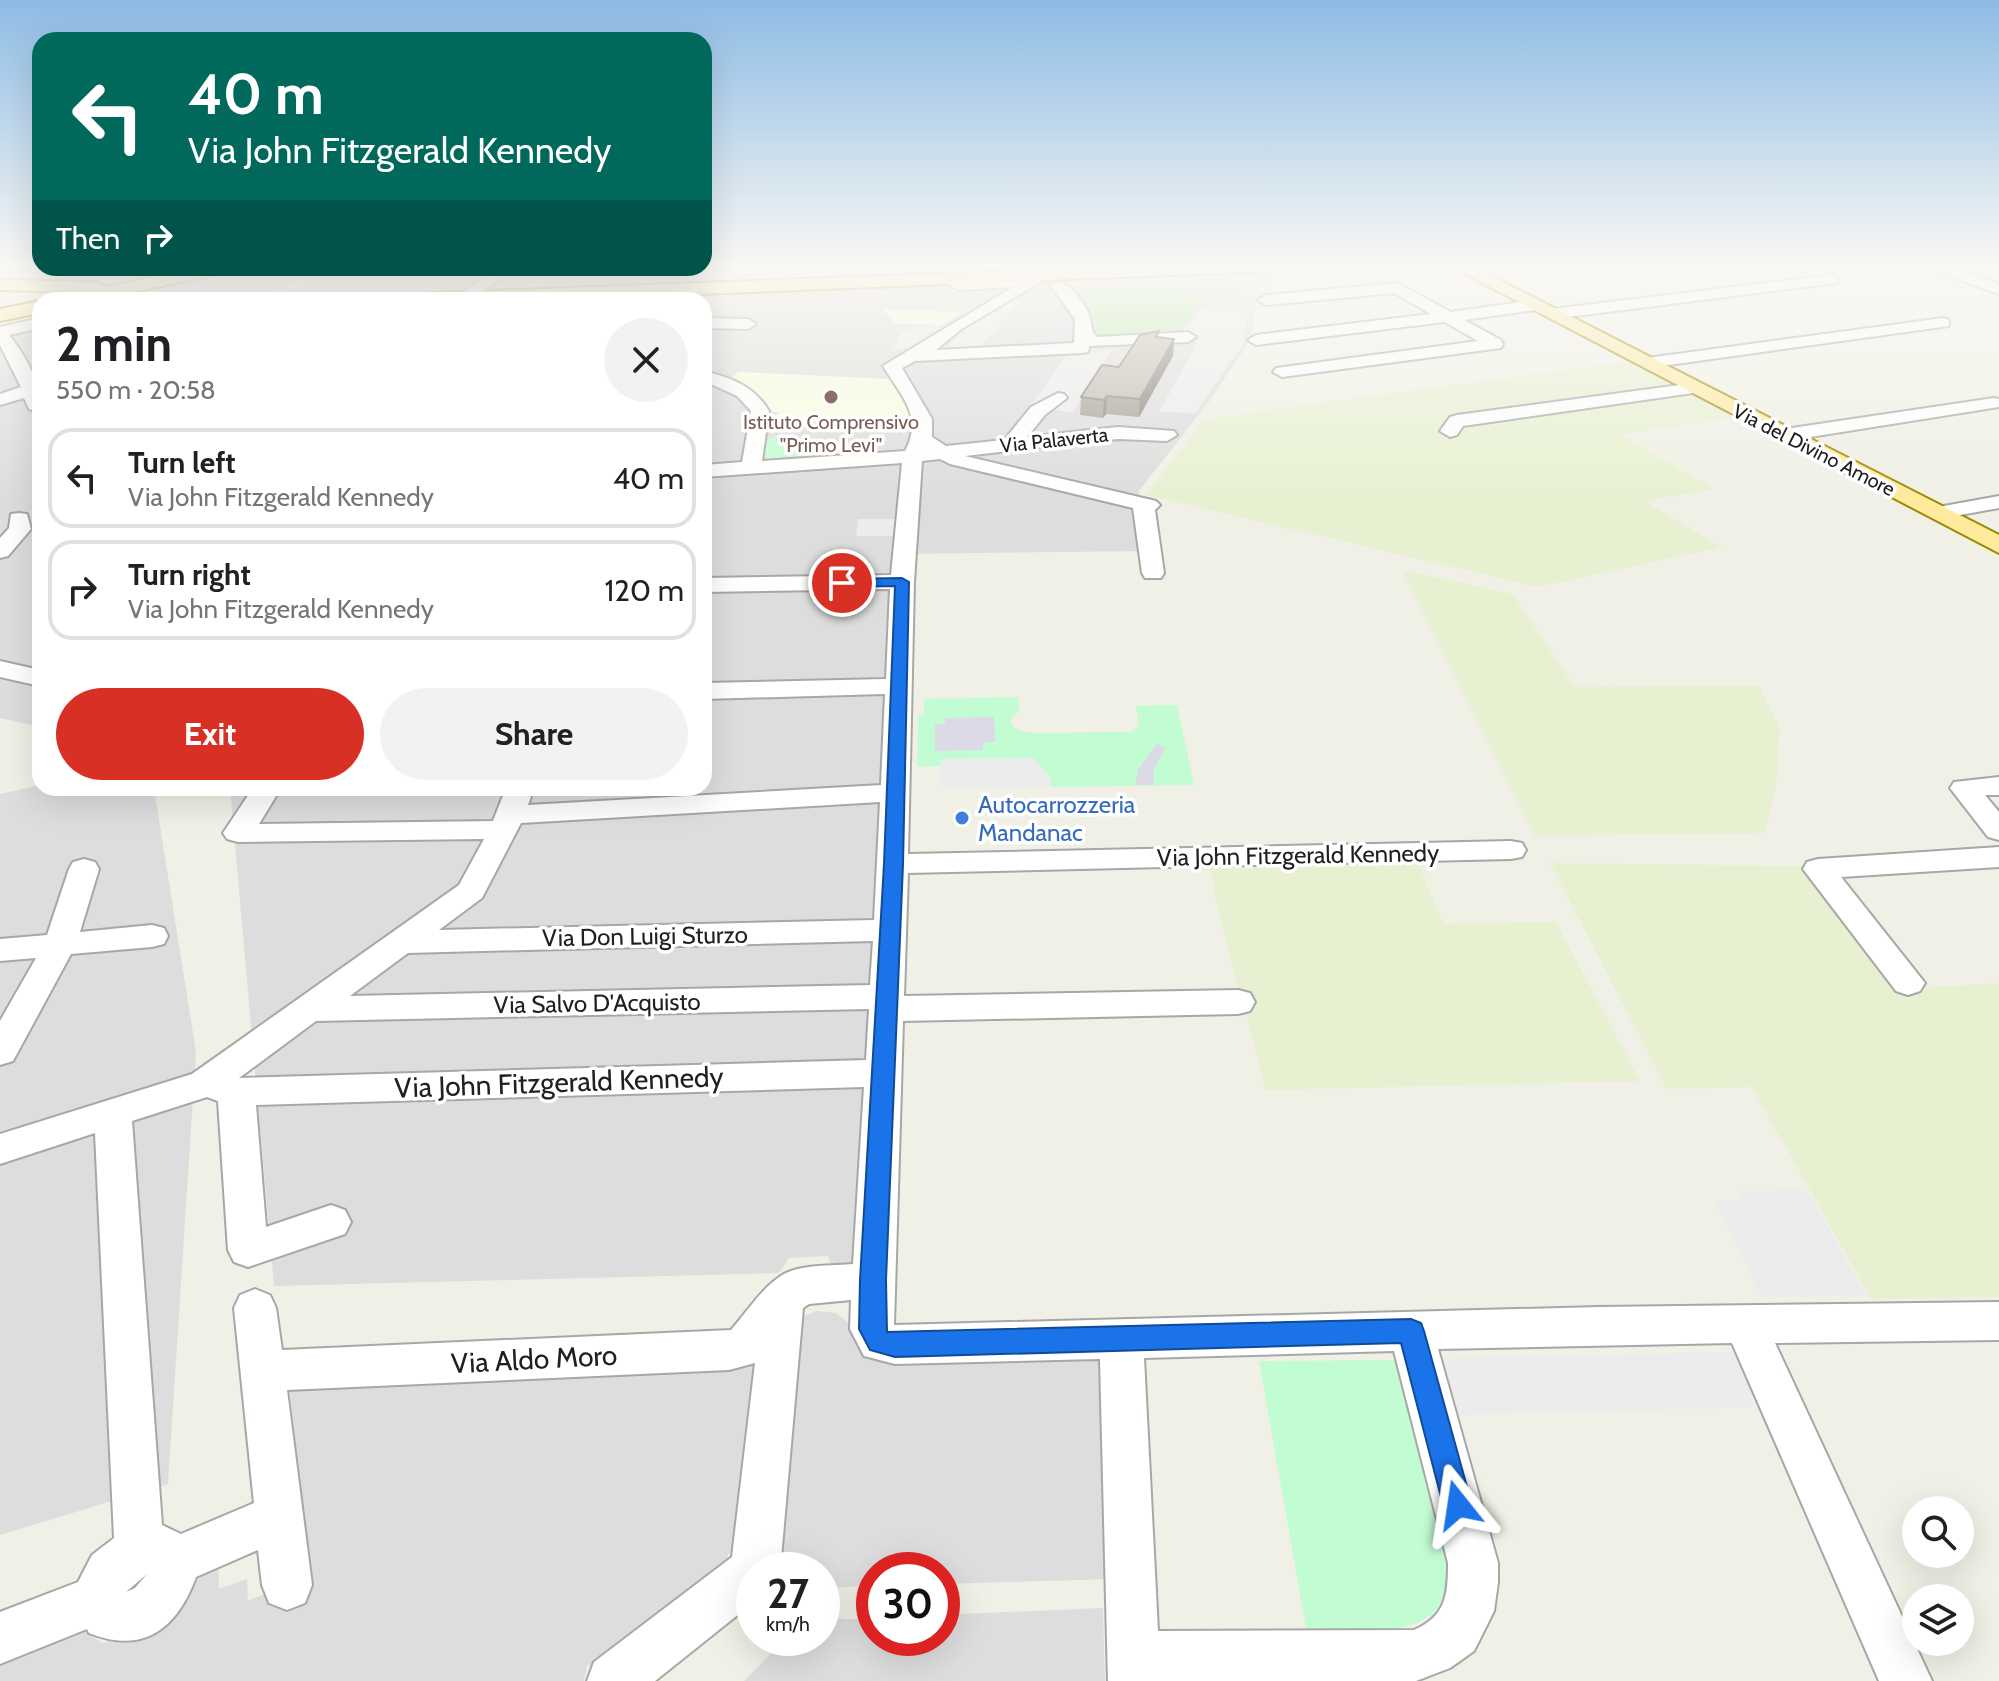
<!DOCTYPE html>
<html lang="en">
<head>
<meta charset="utf-8">
<style>
	body { margin:0; font-family:Cabin,sans-serif; background:#f2f2f2; color:#202124; height:100vh; display:flex; flex-direction:column; font-size:30px; white-space:nowrap }
	* { box-sizing:border-box; margin:0 }
	p { font-size:26px; color:#757577 }
	.icon { flex:none; width:44px; height:44px; fill:none; stroke:currentColor; stroke-width:2; stroke-linecap:round; stroke-linejoin:round }
	.map { position:relative; flex:1; overflow:hidden }
	.sheet { position:absolute; left:32px; top:292px; width:680px; height:504px; display:flex; flex-direction:column; background:#fff; border-radius:24px; box-shadow:0 8px 32px #0002 }
	.sheet>* { flex:none }
	.guide { position:absolute; left:32px; top:32px; width:680px; height:244px; border-radius:24px; box-shadow:0 8px 32px #0002; background:#00695c; color:#fff; overflow:hidden }
	.fabs { position:absolute; left:1902px; top:1496px; display:grid; gap:16px }
	.fabs a { display:grid; place-items:center; width:72px; height:72px; border-radius:50%; background:#fff; box-shadow:0 8px 32px #0002; font-size:40px }
	.speed { position:absolute; left:736px; top:1552px; display:flex; gap:16px; font-size:40px; font-weight:700; text-align:center }
	.speed>* { display:grid; place-content:center; width:104px; height:104px; border-radius:50%; background:#fff; box-shadow:0 8px 32px #0002; line-height:1 }
	.speed small { font-size:20px; font-weight:400 }
	.speed .limit { border:12px solid #d22; background:#fff; color:#111 }
	.pin { position:absolute; display:grid; place-items:center; width:68px; height:68px; color:#fff; margin:-34px; border:4px solid #fff; border-radius:50%; box-shadow:0 2px 8px #0007 }
	.me { position:absolute; width:88px; margin:-44px; rotate:345deg; stroke-linejoin:round; filter:drop-shadow(0 0 6px #0008) }
	.turn { display:flex; align-items:center; gap:28px; height:168px; padding:0 24px; font-size:36px }
	.turn .icon { width:104px; height:104px; stroke-width:2.5 }
	.turn b { display:block; font-size:56px; line-height:68px }
	.then { display:flex; align-items:center; height:76px; padding:0 24px; background:#0003; gap:16px; font-size:30px }
	.round { display:grid; place-items:center; flex:none; width:84px; height:84px; border-radius:42px; background:#f2f2f2 }
	.head { display:flex; align-items:center; justify-content:space-between; height:136px; padding:0 24px }
	h1 { font-size:48px; font-weight:800; line-height:60px }
	.button { display:flex; gap:16px; margin-top:auto; padding:16px 24px }
	.button a { flex:1; height:92px; border-radius:48px; background:#d93025; color:#fff; font-size:32px; font-weight:800; line-height:92px; text-align:center }
	.button a+a { background:#f2f2f2; color:#202124 }
	ul { padding:0; list-style:none }
	li { display:flex; align-items:center; gap:24px; height:100px; margin:0 16px 12px; padding:0 8px; border:4px solid #e0e0e0; border-radius:24px }
	li div { flex:1 }
	li b { display:block; font-size:30px }
	li em { font-style:normal }
	.map>svg:first-child { display:block }
</style>
</head>
<body>
<div class="map">
<svg width="1999" height="1681" viewBox="0 0 1999 1681">
	<rect width="100%" height="100%" fill="#f1f0e6"/>
	<!-- residential -->
	<path fill="#dedddd" d="M704 266H1199L1258 295 1250 341 1211 399 1139 491 1143 551 900 554 855 1265H831L828 1256 789 1258 779 1273 274 1286 230 788H704V300H150L143 294 245 268H704Z
		M40 325V727L0 718V332Z
		M40 785V788H154L196 1052 168 1484 0 1535V794Z
		M817 1311 836 1313 851 1325 864 1348 878 1360 1112 1356 1116 1579 942 1584V1570H874V1586L822 1588V1570H763L800 1318Z
		M764 1363 745 1536 728 1555 725 1573 607 1665H587L584 1681H0V1648L65 1618 102 1643 124 1640 218 1555 219 1589 247 1579 248 1601 261 1595 311 1593 290 1392 296 1383Z
		M1103 1608 1105 1681H744L786 1638H822V1619H874V1638H942V1629H955L959 1614Z"/>
	<!-- education -->
	<path fill="#f9ffe1" d="M882 309 963 312 942 325 896 324Z
		M738 372 889 379 916 419 903 429 773 418 779 413 766 410 764 401 757 394 730 379Z"/>
	<!-- farmland -->
	<path fill="#e7f1d1" d="M0 266 40 268H204L133 281 90 283 0 281Z
		M1636 360 1740 416 1620 435 1715 489 1644 501 1721 547 1538 587 1146 495 1205 419Z
		M1402 570 1513 594 1575 687 1759 686 1780 730 1776 785 1765 833 1535 836Z
		M1414 855 1444 924 1556 922 1640 1081 1266 1090 1223 930 1207 857Z
		M1550 863 1800 866 1901 989 1999 983V1297L1871 1299 1752 1087 1667 1089Z"/>
	<!-- grass -->
	<path fill="#bdedaa" d="M1177 287 1205 306 1197 308 1180 329 1103 336 1099 335 1093 311 1088 310 1074 292 1082 290Z"/>
	<!-- park -->
	<path fill="#c2fcd3" d="M1267 269V295H1262L1224 279 1183 286 1175 280 1111 281 1104 276Z
		M783 434 815 449 806 461H764L762 457 766 440Z
		M1018 697 1019 711 1011 718V725L1020 731 1033 733 1132 732 1139 725 1136 706 1177 705 1194 785 1051 787 1050 777 1039 768 941 760V766L917 767 918 715H924V699Z
		M1401 1360 1450 1564C1449 1572 1449 1581 1447 1589 1433 1645 1348 1629 1306 1628L1259 1361Z"/>
	<!-- parking -->
	<path fill="#ececec" d="M1176 280 1183 286 1092 289 1089 283Z
		M299 281 314 284 272 300H220L204 294 231 291 239 294 258 290 267 292Z
		M1006 301 1019 302 978 349 943 352 975 319Z
		M1201 309 1248 314 1242 345 1196 413 1159 412 1197 343 1183 331Z
		M916 327 941 328 915 347 893 350 902 332Z
		M1113 349 1072 412 1029 408 1066 356Z
		M858 519H899L897 536H856Z
		M1034 758 1050 777 1051 787 941 788V759Z
		M1807 1190 1866 1296 1761 1297 1714 1200H1744L1740 1191Z
		M1737 1352 1758 1396H1749L1755 1407 1454 1415 1437 1359Z"/>
	<!-- plaza -->
	<path fill="#dddae7" d="M1038 287 1066 299 1074 331H1078L1075 339 1035 345 1067 306 1057 299 1012 297 1026 288Z
		M994 717 995 742H983V750L935 751V724H945V718Z
		M1157 744 1166 747 1154 769V785H1135L1138 769Z"/>
	<g fill="none" stroke-linecap="round" stroke-linejoin="round">
		<!-- minor casing -->
		<g stroke="#a7a7a7" stroke-width="4">
			<path id="minor" d="M1065 266H1136L1129 270H1072Z
				M1921 266H1942L1999 284V294Z
				M498 268H515L472 300H459L460 295Z
				M1023 272 1042 281 960 330 936 350 1074 343 1075 319 1051 286 1059 281C1072 286 1086 304 1090 318 1093 327 1090 330 1097 337L1188 332 1196 337 1188 342 1089 346 1088 352 1082 353 915 361 902 368 932 419V437L946 446 1004 440 1031 407 1058 393 1064 394 1067 398 1045 415 1027 437 1118 427 1174 431 1177 435 1167 441 1118 439 965 456 1156 501 1160 505 1155 510 1164 573 1161 578H1145L1142 573 1133 508 950 464 940 459 922 461 914 582 908 854 1511 841 1522 843 1526 850 1522 857 1511 859 908 873 904 996 1238 990 1250 993 1255 1002 1250 1011 1238 1014 903 1021 894 1325 1599 1307 1999 1302V1340L1775 1343 1932 1681H1879L1732 1343 1438 1349 1498 1563V1582L1494 1611 1474 1651 1450 1668 1416 1681H1108L1100 1359 895 1364 864 1356 850 1329 851 1300 809 1304 803 1308 780 1570H754V1602L655 1681H587L594 1662 732 1557 755 1363 729 1370 287 1390 312 1585 305 1603 287 1610 269 1603 262 1585 258 1550 196 1577C177 1629 143 1655 89 1633L87 1629 0 1664V1612L78 1582 92 1555 114 1538 95 1133 0 1164V1134L192 1074 459 885 484 839 238 842 227 839 223 833 253 788H281L259 824 493 821 506 788H534L528 805 881 785 885 694 704 699V683L886 679 890 589 704 592V578L891 575 902 463 704 477V465L742 462 751 411 737 396 704 381V371C732 378 754 386 769 411L762 461 905 451C924 416 901 396 883 366L1013 287 958 290 941 279 948 275 961 280 1017 278 1018 273ZM880 802 874 920 439 930 482 898 521 823ZM873 941 870 985 350 996 408 953ZM869 1009 866 1060 239 1078 316 1021ZM864 1087 853 1264C832 1266 803 1264 784 1274 763 1286 747 1312 731 1330L282 1350 276 1308 270 1295 255 1289 240 1295 234 1308 254 1503 181 1534 162 1525 132 1121 207 1097 218 1101 228 1250 234 1262 248 1267 345 1234 351 1222 345 1210 331 1205 266 1227 256 1105ZM1394 1351 1448 1563C1448 1595 1446 1616 1414 1630L1158 1631 1144 1358ZM147 1574 135 1588 126 1592Z
				M1832 275 1837 277V283L1552 319 1544 314 1552 309Z
				M1397 283 1451 312 1535 300 1543 305 1535 310 1464 320 1501 340 1503 344 1501 348 1282 377 1273 372 1276 368 1478 341 1445 322 1256 345 1248 340 1256 335 1431 314 1394 293 1266 305 1258 300 1266 295Z
				M40 318V328L9 335C28 359 40 381 40 413L29 409 24 398 0 405V394L21 387 0 345V327Z
				M704 318 748 319 756 324 748 329 704 328Z
				M1943 318 1949 320V326L1647 368 1638 363 1647 358Z
				M1694 383 1703 388 1700 392 1463 426 1457 435 1450 437 1440 431 1450 417 1457 415Z
				M1994 398 1999 399V407L1785 441 1775 435 1785 429Z
				M1999 496V508L1938 519 1927 513 1938 507Z
				M19 513 27 514 31 529 8 556 0 558V538L9 528 11 514Z
				M0 661 40 670V686L0 677Z
				M1999 777V795H1985L1999 812V840L1988 837 1950 788 1954 782Z
				M1999 847V867L1841 877 1925 983 1920 991 1908 995 1896 991 1803 869 1807 862 1818 859Z
				M84 859 95 862 99 869 80 932 152 925 164 928 168 936 164 944 152 947 71 954 13 1061 0 1065V1021L36 958 0 961V939L47 935 69 869 73 862Z"/>
		</g>
		<!-- major casing -->
		<g stroke="#9c8a00" stroke-width="4">
			<path id="major" d="M1149 266H1283L1274 271 549 300H399L408 294Z
				M1450 266H1472L1999 535V553Z
				M197 268H231L222 273 97 300H62L64 296 82 292 0 290V280L96 282 105 287Z
				M40 301V313L0 321V309Z"/>
		</g>
		<!-- minor -->
		<use href="#minor" fill="#fff" fill-rule="evenodd"/>
		<!-- major -->
		<use href="#major" fill="#ffea9d" fill-rule="evenodd"/>
	</g>
	<!-- wall -->
	<path fill="#a39f96" d="M1159 338 1174 339 1173 356 1139 417 1106 414 1103 418 1080 415 1081 397 1119 367Z"/>
	<!-- shaded-wall -->
	<path fill="#85827a" d="M1174 339 1173 356 1139 417 1140 399Z
		M1107 396 1106 414 1103 418 1104 400Z"/>
	<!-- building -->
	<path fill="#beb9af" stroke="#85827a" stroke-width="2" d="M1159 331 1156 337 1174 339 1140 399 1107 396 1104 400 1081 397 1102 365 1119 367 1140 335Z"/>
	<!-- sky -->
	<linearGradient id="sky" x2="0" y2="1"><stop stop-color="#8dbbe5"/><stop offset="0.53" stop-color="#f9f8f4"/><stop offset="1" stop-color="#f9f8f4" stop-opacity="0"/></linearGradient>
	<rect width="1999" height="501" fill="url(#sky)"/>
	<!-- route -->
	<path fill="#1a73e8" stroke="#114b97" stroke-width="2" d="M902 578 909 582 903 864 886 1280 887 1332 1411 1319 1421 1323 1424 1331 1472 1505 1468 1515 1458 1519 1447 1515 1443 1505 1401 1343 895 1357 870 1350 859 1329 860 1280 884 864 895 586 842 587 835 583 842 579Z"/>
	<!-- markers -->
	<circle fill="#8d6e63" stroke="#fff" stroke-width="3" cx="831" cy="397" r="8"/>
	<circle fill="#3f7fe0" stroke="#fff" stroke-width="3" cx="962" cy="818" r="8"/>
	<g text-anchor="middle" dominant-baseline="central" stroke-width="7" stroke-linejoin="round" paint-order="stroke">
		<!-- far-education labels -->
		<g font-size="20" fill="#785e54" stroke="#fff">
			<text x="831" y="422">Istituto Comprensivo<tspan x="831" dy="23">"Primo Levi"</tspan></text>
		</g>
		<!-- far-street labels -->
		<g font-size="20" fill="#202020" stroke="#fff">
			<text transform="translate(1054 440) rotate(-6)">Via Palaverta</text>
			<text transform="translate(1814 450) rotate(27)">Via del Divino Amore</text>
		</g>
		<!-- shop labels -->
		<g font-size="24" fill="#366cbe" stroke="#fff" text-anchor="start">
			<text x="978" y="804">Autocarrozzeria<tspan x="978" dy="28">Mandanac</tspan></text>
		</g>
		<!-- street labels -->
		<g font-size="24" fill="#202020" stroke="#fff">
			<text transform="translate(1298 855) rotate(-1)">Via John Fitzgerald Kennedy</text>
			<text transform="translate(645 936) rotate(-1)">Via Don Luigi Sturzo</text>
			<text transform="translate(597 1003) rotate(-1)">Via Salvo D'Acquisto</text>
		</g>
		<!-- near-street labels -->
		<g font-size="28" fill="#202020" stroke="#fff">
			<text transform="translate(559 1082) rotate(-2)">Via John Fitzgerald Kennedy</text>
			<text transform="translate(534 1359) rotate(-3)">Via Aldo Moro</text>
		</g>
	</g>
</svg>
<div class="fabs">
<a><svg class="icon" aria-label="search" viewBox="0 0 24 24"><circle cx="10" cy="10" r="6"/><path d="M15 15l6 6"/></svg></a>
<a><svg class="icon" aria-label="layers" viewBox="0 0 24 24"><path d="M12 4l9 5-9 5-9-5zM3 14l9 5 9-5"/></svg></a>
</div>
<div class="speed"><div>27<small>km/h</small></div><div class="limit">30</div></div>
<div class="pin" style="left:842px;top:583px;background:#d93025"><svg class="icon" aria-label="arrive" viewBox="0 0 24 24"><path d="M6 21V4h12l-3 4 3 4H6"/></svg></div>
<svg class="me" style="left:1458px;top:1505px" viewBox="-20 -20 40 40"><path d="M0-17L14 15 0 8-14 15z" fill="#1a73e8" stroke="#fff" stroke-width="4"/></svg>
<div class="guide">
<div class="turn"><svg class="icon" aria-label="left" viewBox="0 0 24 24"><path d="M17 20v-9H6M10 6l-5 5 5 5"/></svg><div><b>40 m</b>Via John Fitzgerald Kennedy</div></div>
<div class="then">Then<svg class="icon" aria-label="right" viewBox="0 0 24 24"><path d="M7 20v-9h11M14 6l5 5-5 5"/></svg></div>
</div>
<section class="sheet">
<div class="head"><div><h1>2 min</h1><p>550 m · 20:58</p></div><a class="round"><svg class="icon" aria-label="close" viewBox="0 0 24 24"><path d="M6 6l12 12M18 6L6 18"/></svg></a></div>
<ul>
<li><svg class="icon" aria-label="left" viewBox="0 0 24 24"><path d="M17 20v-9H6M10 6l-5 5 5 5"/></svg><div><b>Turn left</b><p>Via John Fitzgerald Kennedy</p></div><em>40 m</em></li>
<li><svg class="icon" aria-label="right" viewBox="0 0 24 24"><path d="M7 20v-9h11M14 6l5 5-5 5"/></svg><div><b>Turn right</b><p>Via John Fitzgerald Kennedy</p></div><em>120 m</em></li>
</ul>
<div class="button"><a>Exit</a><a>Share</a></div>
</section>
</div>
</body>
</html>
